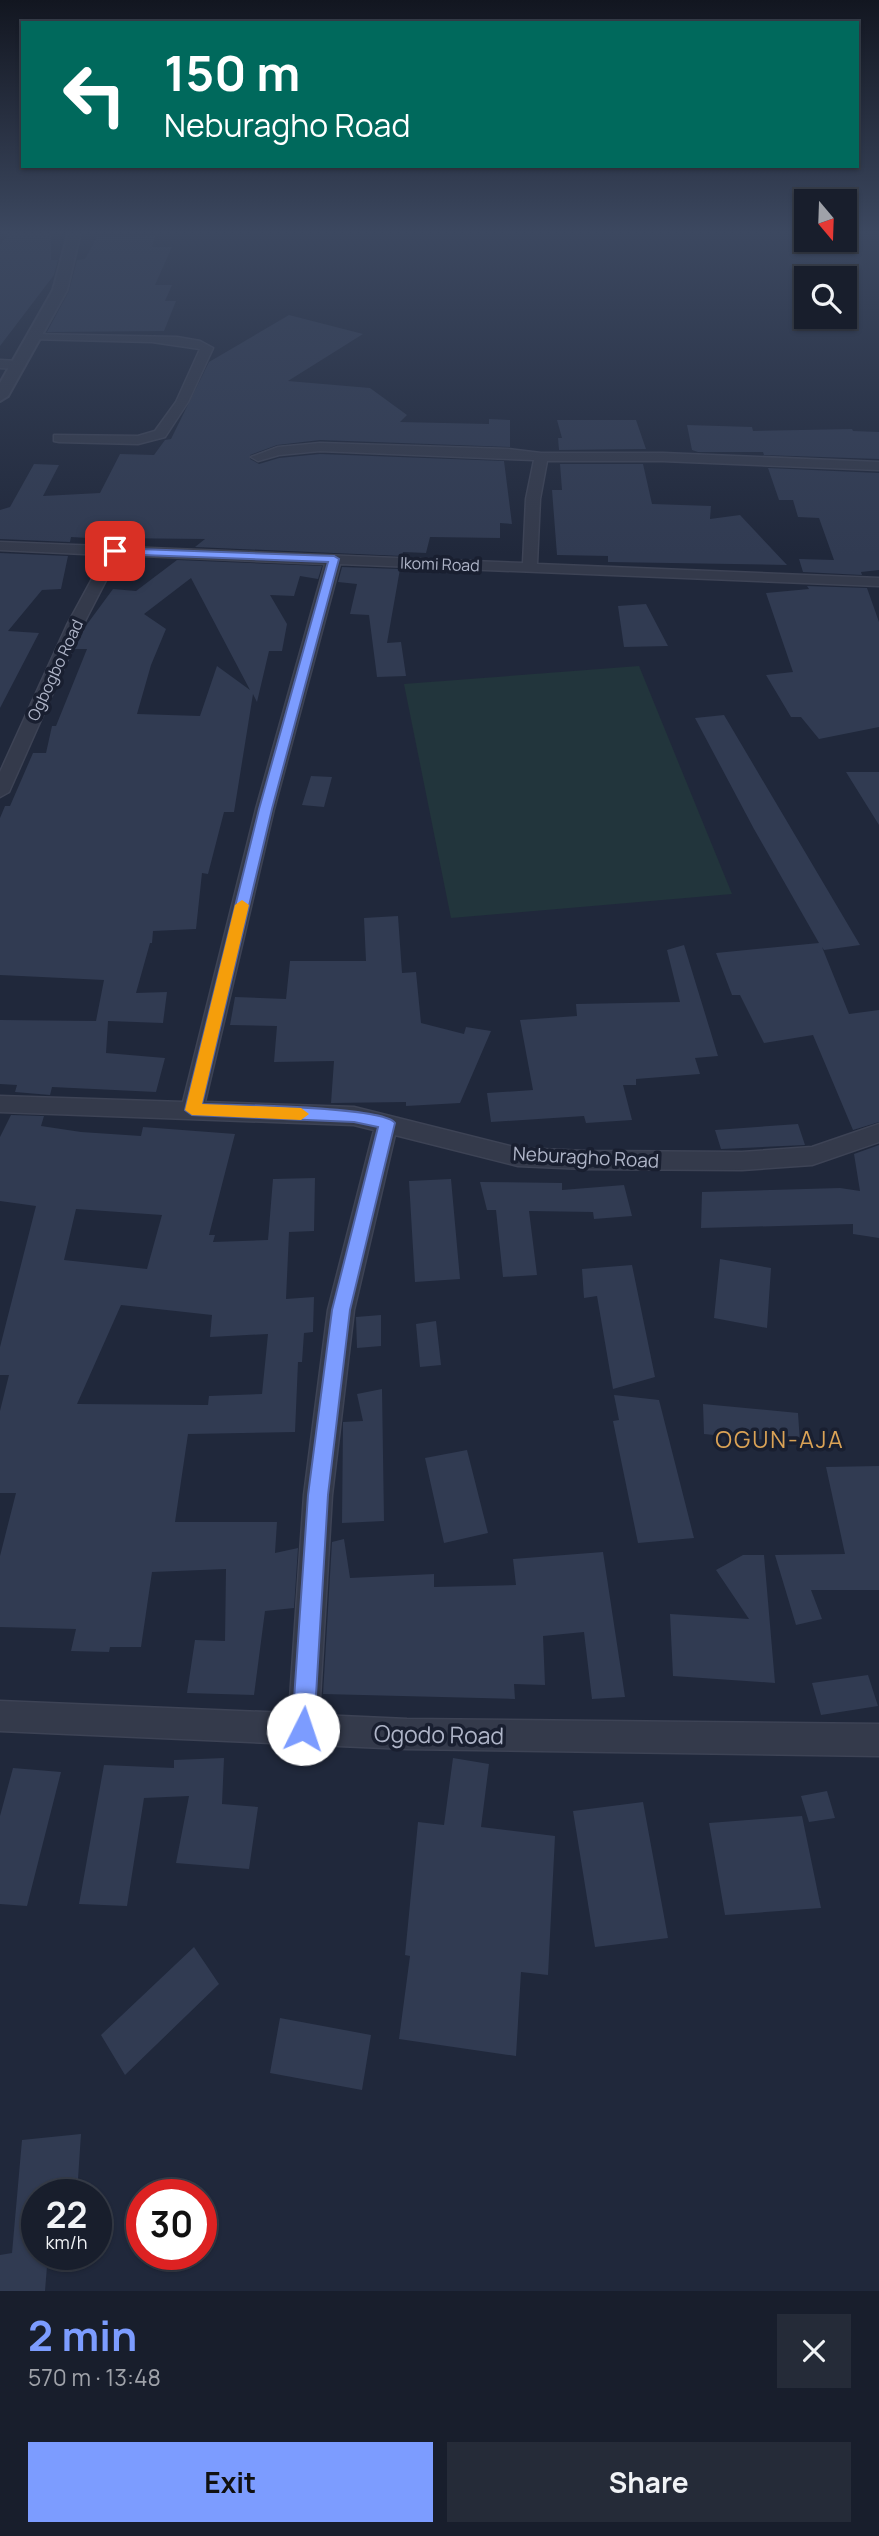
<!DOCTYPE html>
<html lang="en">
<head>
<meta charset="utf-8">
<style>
	body { margin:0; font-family:Manrope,sans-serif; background:#252b38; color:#f1f3f6; height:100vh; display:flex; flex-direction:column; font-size:26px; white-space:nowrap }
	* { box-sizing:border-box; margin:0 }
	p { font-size:23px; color:#9fa2a9 }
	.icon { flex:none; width:38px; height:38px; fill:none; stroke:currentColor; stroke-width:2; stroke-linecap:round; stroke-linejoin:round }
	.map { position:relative; height:2291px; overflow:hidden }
	.details { display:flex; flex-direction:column; background:#181e2c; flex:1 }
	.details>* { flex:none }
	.top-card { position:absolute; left:21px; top:21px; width:838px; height:147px; border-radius:0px; box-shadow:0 2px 5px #0004,0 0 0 2px #363c48; background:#00695c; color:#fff; overflow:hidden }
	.needle { width:46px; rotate:161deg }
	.controls { position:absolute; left:794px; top:189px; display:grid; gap:14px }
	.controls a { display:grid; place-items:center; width:63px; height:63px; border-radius:0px; background:#181e2c; box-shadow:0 2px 5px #0004,0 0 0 2px #363c48; font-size:35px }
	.speed { position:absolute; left:21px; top:2179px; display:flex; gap:14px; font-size:35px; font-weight:700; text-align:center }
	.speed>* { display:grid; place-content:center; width:91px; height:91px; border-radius:50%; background:#181e2c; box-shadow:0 2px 5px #0004,0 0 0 2px #363c48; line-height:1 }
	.speed small { font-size:18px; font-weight:400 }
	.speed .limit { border:10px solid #d22; background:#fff; color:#111 }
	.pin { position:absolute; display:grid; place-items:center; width:60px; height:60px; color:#fff; margin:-30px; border-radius:14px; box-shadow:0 4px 10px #0006 }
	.me { position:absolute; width:77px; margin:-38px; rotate:4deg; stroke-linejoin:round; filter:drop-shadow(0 0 5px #0008) }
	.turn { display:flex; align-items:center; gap:24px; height:147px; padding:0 28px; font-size:32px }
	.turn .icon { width:91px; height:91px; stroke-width:2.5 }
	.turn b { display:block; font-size:49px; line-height:60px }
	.round { display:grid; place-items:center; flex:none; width:74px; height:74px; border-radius:0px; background:#252b38 }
	.headline { display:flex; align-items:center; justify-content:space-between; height:119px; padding:0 28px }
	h1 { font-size:42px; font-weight:700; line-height:52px; color:#7c9cff }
	.action { display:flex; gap:14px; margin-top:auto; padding:14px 28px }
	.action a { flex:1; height:80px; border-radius:0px; background:#7c9cff; color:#111; font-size:28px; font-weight:700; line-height:80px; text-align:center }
	.action a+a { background:#252b38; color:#f1f3f6 }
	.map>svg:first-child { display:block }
</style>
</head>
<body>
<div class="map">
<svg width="879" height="2291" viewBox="0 0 879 2291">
	<rect width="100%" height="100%" fill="#20283b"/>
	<!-- green -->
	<path fill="#22353c" d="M639 666 732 894 451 918 404 684Z"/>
	<!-- building -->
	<path fill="#313b52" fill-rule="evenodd" d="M8 234H51V260H58L54 275 0 346V245Z
		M155 236 152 247H172L155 285H172L165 301H176L164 331 47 332 69 291 77 260 85 259 97 237Z
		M289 315 363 334 288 381 370 388 407 415 400 422 489 424V419L510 420V447L320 440 277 445 250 455V459L259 464 279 458 320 454 504 461 512 524 500 523V538L430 537 426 553 403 552 402 556 195 547 205 539 109 538 111 533 94 526 88 538 71 537 70 542 0 539V510L10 507 34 464 59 465 43 496 100 493 120 454 154 455 165 440 171 439 209 362Z
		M557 420H636L646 449 559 450 558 438H562Z
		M687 425 752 427 753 431 852 429 853 431 879 432V459L764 455 763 452H698L692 450Z
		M560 464H643L652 504 711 506 710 519 740 515 787 565 608 562V556L557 555 552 490H562Z
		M768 468 879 473V570L861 572 862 575 803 572 799 559 834 560 819 518 798 517 793 500H779Z
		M0 553 68 556 61 589 42 590 8 631 39 633 0 708Z
		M177 560 322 566 318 579 300 576 294 596 270 595 287 624 282 651H269L257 702 253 694 234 812H224L208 874 202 873 196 929 153 931 152 943H150L136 993 167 992 163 1023 108 1021 106 1053 165 1058 156 1092 52 1087 50 1095 15 1092 17 1085 0 1084V1020L96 1021 104 980 0 975V818L5 806H10L33 753H46L52 726H56L87 649H75L85 627 113 589 136 591ZM191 578 250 690 217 666 200 716 137 714 151 665 166 629 144 614Z
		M342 567 400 569 387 643 401 642 406 676 377 677 369 615 350 614 357 584 338 582Z
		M807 586 867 588 879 622V727L819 739 801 717H791L766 675 793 672 766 593 809 589Z
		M646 604 668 646 624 647 618 606Z
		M724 715 860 945 824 950 822 947 849 1014 879 1010V1122L853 1130 813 1035 764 1043 740 995H732L716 953 819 943 754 829 695 718Z
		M846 772H879V825Z
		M311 776 332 777 324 807 302 805Z
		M398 916 402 973 416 972 421 1023 464 1034 466 1027 491 1031 460 1103 406 1106V1102L331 1103 334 1061 274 1062 277 1026 230 1025 235 997 286 999 290 961H366L364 918Z
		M684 945 718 1056 695 1058 700 1074 636 1079V1085H623L632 1120 586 1123 584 1116 491 1122 487 1093 533 1090 520 1020 577 1016 576 1004 680 1002 667 950Z
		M11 1115 44 1116 41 1126 81 1132 141 1136 143 1127 235 1134 209 1235H215L213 1242 268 1240 273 1179 315 1178 314 1231 289 1232 286 1299 314 1297 313 1332 304 1333 302 1362H298L295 1432 188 1434 175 1522H277L275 1553 298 1548 294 1608 265 1611 254 1695 187 1693 195 1640 225 1641 226 1569 152 1572 141 1647H110L109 1652 71 1651 76 1629 0 1627V1556L16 1493H0V1411L9 1375H0V1347L36 1206 0 1201V1137ZM76 1209 162 1215 147 1269 64 1260ZM121 1305 212 1315 210 1337 268 1334 262 1394 209 1396 208 1405 77 1404Z
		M798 1124 805 1145 721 1149 715 1130Z
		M879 1145V1238L853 1234V1224L701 1228 702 1192 840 1188 860 1191 854 1154Z
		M451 1179 460 1279 415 1282 409 1181Z
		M480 1182 562 1183V1190L624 1185 632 1216 594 1219 593 1212 529 1211 537 1275 503 1277 496 1210H487Z
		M720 1259 771 1268 767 1328 714 1318Z
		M632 1265 655 1377 613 1389 597 1296 584 1298 582 1269Z
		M381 1315V1346L357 1348 356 1317Z
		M436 1321 441 1365 420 1367 416 1324Z
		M382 1389 384 1521 342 1523 343 1422 363 1421 357 1394Z
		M614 1395 659 1400 694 1538 638 1543 613 1421 619 1420Z
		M703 1404 798 1413 800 1443 704 1434Z
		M467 1450 488 1533 444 1543 425 1458Z
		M879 1466V1590H811L822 1619 796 1625 775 1555 845 1554 826 1467Z
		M344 1539 350 1578 434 1574V1587L516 1585 513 1559 603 1552 625 1697 592 1699 584 1632 543 1636 545 1685 514 1684 515 1699 323 1694 332 1542Z
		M743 1555H764L775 1683 673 1676 670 1614 749 1619 716 1570Z
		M868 1675 878 1706 821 1715 812 1683Z
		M224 1758 222 1804 258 1807 249 1869 176 1863 189 1796 144 1798 127 1906 79 1904 104 1765 174 1768V1760Z
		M453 1758 489 1764 481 1827 555 1836 548 1975 521 1972 516 2056 399 2039 410 1956 405 1955 418 1822 444 1825Z
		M13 1768 61 1772 27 1906 0 1904V1816Z
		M827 1791 835 1818 809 1822 801 1796Z
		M643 1802 668 1938 595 1947 573 1811Z
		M802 1816 821 1908 725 1915 709 1823Z
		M194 1947 219 1984 125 2075 101 2035Z
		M280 2018 371 2035 362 2090 270 2073Z
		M81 2134 77 2194H37V2254H48L45 2291H0V2255L12 2253 22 2140Z"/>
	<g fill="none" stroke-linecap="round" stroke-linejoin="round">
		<!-- minor casing -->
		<g stroke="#3d4355" stroke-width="3">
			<path id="minor" d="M33 334 177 337 200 341 213 348 188 402 165 437 138 444 59 442 54 441V435L138 436 155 431 176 402 200 349 152 342 29 339 27 337Z
				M0 360 18 361 24 365 18 369 0 368Z
				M320 443 508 449 541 453H663L879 462V470L663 461H547L540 499 537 564 879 578V586L340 564 274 809 205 1102 354 1107 518 1148 585 1151 742 1152 812 1147 879 1124V1142L812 1165 742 1170 585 1169 518 1166 395 1135 354 1310 332 1495 319 1715 407 1719 879 1724V1756L407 1749 0 1731V1701L289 1713 304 1495 328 1310 374 1130 354 1125 0 1112V1096L183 1102 256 809 325 564 119 555 83 625 9 792 0 797V772L67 625 105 555 0 550V542L523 563 526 499 534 460 320 451 279 455 258 461 251 457 278 447Z"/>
		</g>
		<!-- tertiary casing -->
		<g stroke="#3d4355" stroke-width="4">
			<path id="tertiary" d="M68 234H80L67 290 8 396 0 401V383L53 290Z"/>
		</g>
		<!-- minor -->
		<use href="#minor" fill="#343a4b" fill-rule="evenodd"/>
		<!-- tertiary -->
		<use href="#tertiary" fill="#343a4b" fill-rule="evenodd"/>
	</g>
	<!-- sky -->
	<linearGradient id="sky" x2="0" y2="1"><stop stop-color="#121620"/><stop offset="0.42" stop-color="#3c4860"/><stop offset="1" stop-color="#3c4860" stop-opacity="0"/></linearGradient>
	<rect width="879" height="554" fill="url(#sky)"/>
	<!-- route -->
	<path fill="#7c9cff" stroke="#5165a6" stroke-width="2" d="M111 548 334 556 339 559 272 809 202 1104C230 1105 384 1106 395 1123L350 1310 328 1495 314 1729 311 1737 303 1740 296 1737 292 1729 308 1495 332 1310 378 1127 354 1122 192 1115 185 1110 259 809 328 562 115 554 110 551Z"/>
	<!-- slow -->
	<path fill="#f59e0b" d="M242 900 249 905 202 1104 301 1108 309 1114 301 1120 192 1115 185 1110 235 905Z"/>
	<g text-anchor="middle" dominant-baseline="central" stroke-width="7" stroke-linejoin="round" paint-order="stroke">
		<!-- far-street labels -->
		<g font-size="16" fill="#afb5c8" stroke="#191f30">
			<text transform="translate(440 564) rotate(2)">Ikomi Road</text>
			<text transform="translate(55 670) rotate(-65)">Ogbogbo Road</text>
		</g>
		<!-- street labels -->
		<g font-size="19" fill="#afb5c8" stroke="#191f30">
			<text transform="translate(586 1157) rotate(3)">Neburagho Road</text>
		</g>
		<!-- quarter labels -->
		<g font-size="23" letter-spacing="2" fill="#dba356" stroke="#191f30">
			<text x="780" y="1439">OGUN-AJA</text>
		</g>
		<!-- near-street labels -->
		<g font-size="23" fill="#afb5c8" stroke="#191f30">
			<text transform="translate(439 1734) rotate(1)">Ogodo Road</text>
		</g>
	</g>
</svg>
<div class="controls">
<a><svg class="needle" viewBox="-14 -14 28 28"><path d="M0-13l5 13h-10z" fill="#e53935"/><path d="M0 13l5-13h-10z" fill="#9fa2a9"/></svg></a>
<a><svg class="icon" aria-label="search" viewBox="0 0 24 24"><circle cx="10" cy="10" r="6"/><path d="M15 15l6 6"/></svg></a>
</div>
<div class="speed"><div>22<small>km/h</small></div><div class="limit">30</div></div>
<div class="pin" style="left:115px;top:551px;background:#d93025"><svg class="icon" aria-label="arrive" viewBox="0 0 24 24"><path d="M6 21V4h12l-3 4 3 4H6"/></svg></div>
<svg class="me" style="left:303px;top:1729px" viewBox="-20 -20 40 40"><circle r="19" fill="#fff"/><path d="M0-13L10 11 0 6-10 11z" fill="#7c9cff"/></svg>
<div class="top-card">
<div class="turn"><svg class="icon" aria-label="left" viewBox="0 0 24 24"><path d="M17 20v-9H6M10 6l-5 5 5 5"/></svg><div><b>150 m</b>Neburagho Road</div></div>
</div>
</div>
<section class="details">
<div class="headline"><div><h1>2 min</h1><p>570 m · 13:48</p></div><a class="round"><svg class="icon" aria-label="close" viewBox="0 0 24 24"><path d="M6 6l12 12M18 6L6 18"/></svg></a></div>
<div class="action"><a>Exit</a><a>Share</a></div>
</section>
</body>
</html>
